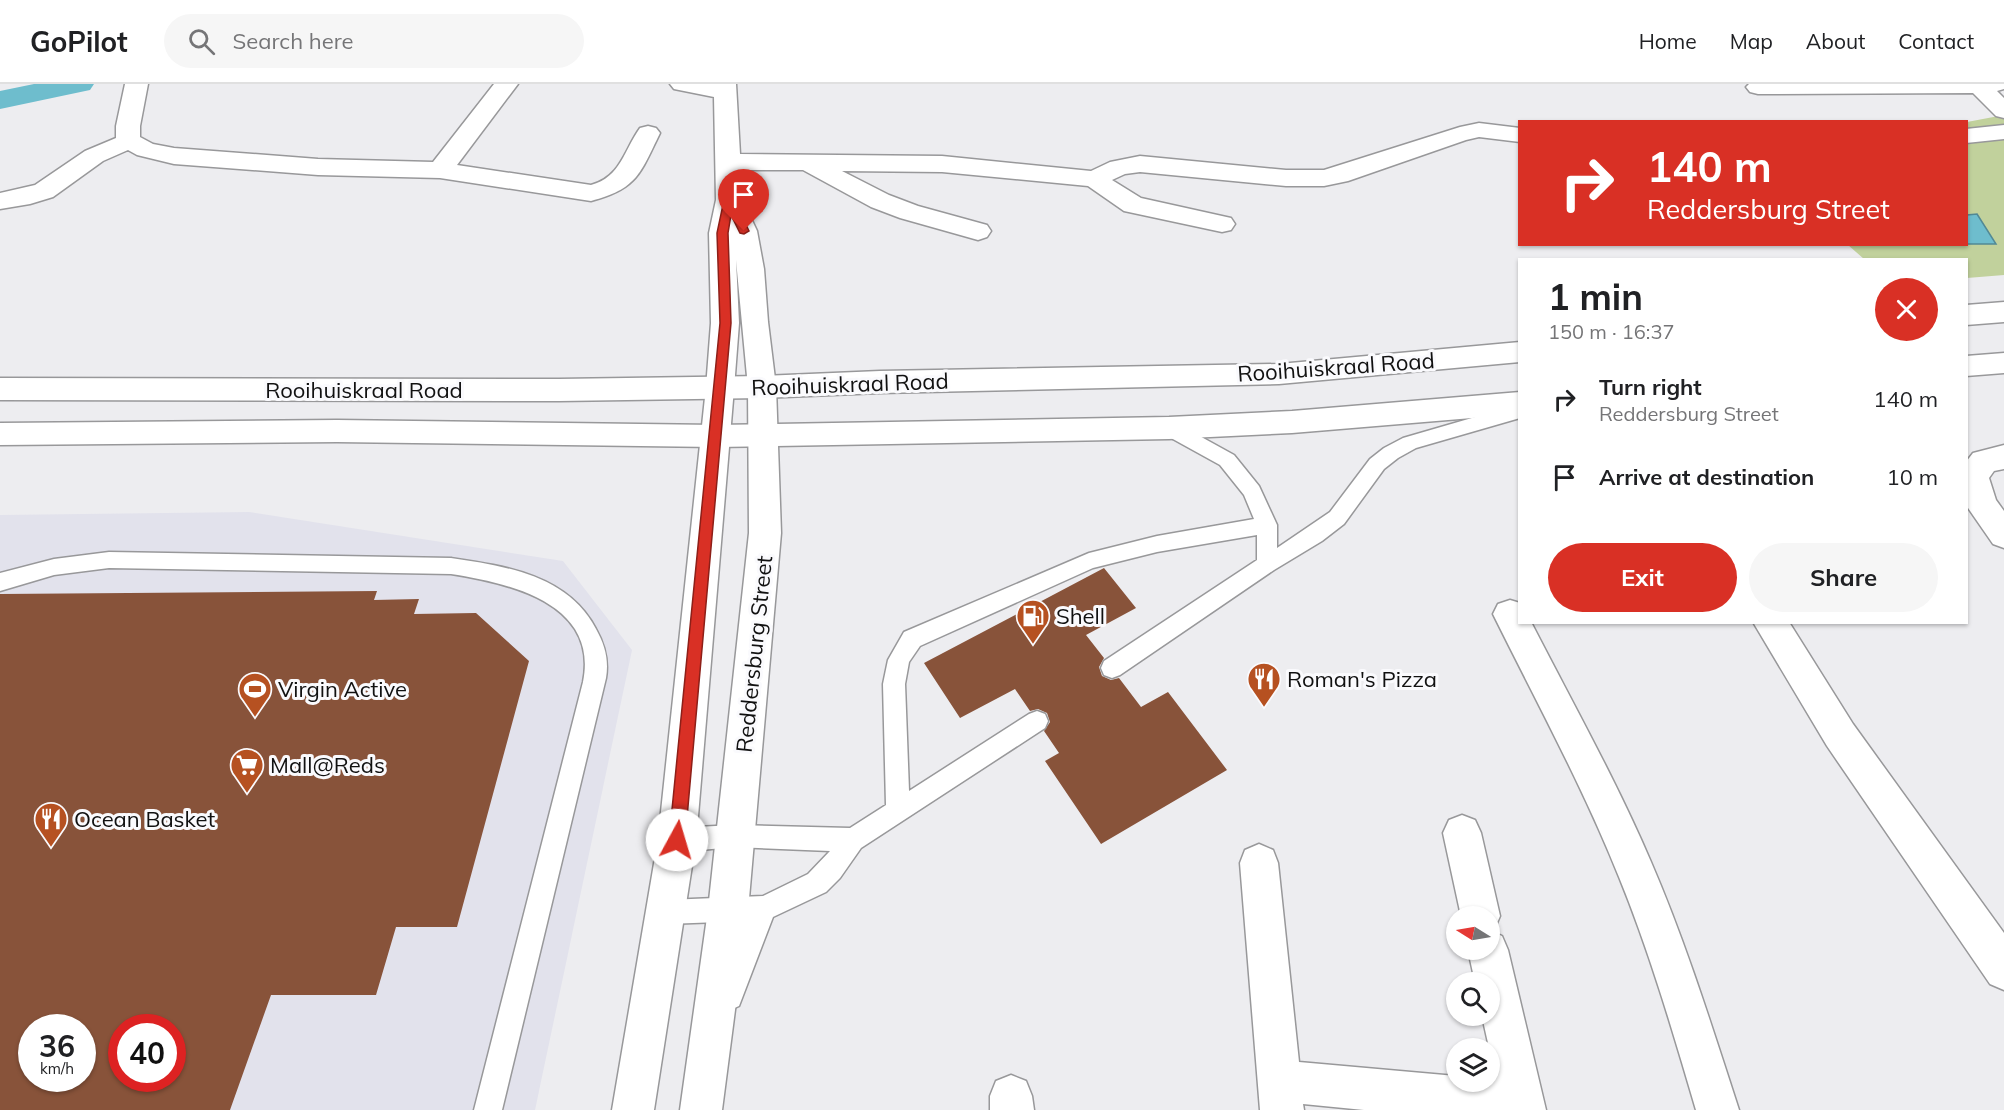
<!DOCTYPE html>
<html lang="en">
<head>
<meta charset="utf-8">
<style>
	body { margin:0; font-family:Mulish,sans-serif; background:#f6f6f6; color:#202124; height:100vh; display:flex; flex-direction:column; font-size:22px; white-space:nowrap }
	* { box-sizing:border-box; margin:0 }
	p { font-size:20px; color:#757577 }
	.icon { flex:none; width:33px; height:33px; fill:none; stroke:currentColor; stroke-width:2; stroke-linecap:round; stroke-linejoin:round }
	.map { position:relative; flex:1; overflow:hidden }
	.sheet { position:absolute; left:1518px; top:174px; width:450px; height:366px; display:flex; flex-direction:column; background:#fff; border-radius:0px; box-shadow:0 2px 4px #0004 }
	.sheet>* { flex:none }
	.guide { position:absolute; left:1518px; top:36px; width:450px; height:126px; border-radius:0px; box-shadow:0 2px 4px #0004; background:#d93025; color:#fff; overflow:hidden }
	.needle { width:39px; rotate:281deg }
	.tools { position:absolute; left:1446px; top:822px; display:grid; gap:12px }
	.tools a { display:grid; place-items:center; width:54px; height:54px; border-radius:50%; background:#fff; box-shadow:0 2px 4px #0004; font-size:30px }
	.speed { position:absolute; left:18px; top:930px; display:flex; gap:12px; font-size:30px; font-weight:700; text-align:center }
	.speed>* { display:grid; place-content:center; width:78px; height:78px; border-radius:50%; background:#fff; box-shadow:0 2px 4px #0004; line-height:1 }
	.speed small { font-size:15px; font-weight:400 }
	.speed .limit { border:9px solid #d22; background:#fff; color:#111 }
	.pin { position:absolute; display:grid; place-items:center; width:51px; height:51px; color:#fff; margin:-62px -26px; border-radius:50% 50% 50% 0; rotate:-45deg; box-shadow:0 0 6px #0007 }
	.pin .icon { rotate:45deg }
	.me { position:absolute; width:66px; margin:-33px; rotate:6deg; stroke-linejoin:round; filter:drop-shadow(0 0 4px #0008) }
	.turn { display:flex; align-items:center; gap:21px; height:126px; padding:0 30px; font-size:27px }
	.turn .icon { width:78px; height:78px; stroke-width:2.5 }
	.turn b { display:block; font-size:42px; line-height:51px }
	.round { display:grid; place-items:center; flex:none; width:63px; height:63px; border-radius:32px; background:#f6f6f6 }
	.headline { display:flex; align-items:center; justify-content:space-between; height:102px; padding:0 30px }
	h1 { font-size:36px; font-weight:700; line-height:45px }
	.button { display:flex; gap:12px; margin-top:auto; padding:12px 30px }
	.button a { flex:1; height:69px; border-radius:36px; background:#d93025; color:#fff; font-size:24px; font-weight:700; line-height:69px; text-align:center }
	.button a+a { background:#f6f6f6; color:#202124 }
	ul { padding:0; list-style:none }
	li { display:flex; align-items:center; gap:18px; height:78px; padding:0 30px }
	li div { flex:1 }
	li b { display:block; font-size:22px }
	li em { font-style:normal }
	header { display:flex; align-items:center; gap:36px; box-sizing:border-box; height:84px; padding:0 30px; background:#fff; border-bottom:2px solid #e0e0e0 }
	header strong { font-size:28px }
	nav { display:flex; gap:33px; margin-inline-start:auto; font-size:21px }
	.search { width:420px; height:54px; background:#f6f6f6; display:flex; align-items:center; gap:15px; box-sizing:border-box; padding:0 21px; border-radius:33px; color:#757577; font-size:22px }
	.map>svg:first-child { display:block }
</style>
</head>
<body>
<header>
<strong>GoPilot</strong>
<div class="search"><svg class="icon" aria-label="search" viewBox="0 0 24 24"><circle cx="10" cy="10" r="6"/><path d="M15 15l6 6"/></svg>Search here</div>
<nav><a>Home</a><a>Map</a><a>About</a><a>Contact</a></nav>
</header>
<div class="map">
<svg width="2004" height="1026" viewBox="0 0 2004 1026">
	<rect width="100%" height="100%" fill="#ededf0"/>
	<!-- built -->
	<path fill="#e2e2ec" fill-rule="evenodd" d="M249 428 563 477 632 566 535 1026H0V431ZM32 944H82V994H32ZM122 944H172V994H122Z"/>
	<!-- green -->
	<path fill="#c1d19c" d="M2004 31V191L1967 194 1966 176 1864 175 1848 161 1966 160 1967 38Z"/>
	<!-- water -->
	<path fill="#6ebdcd" stroke="#528995" stroke-width="1.5" d="M1977 130 1996 160H1967V131Z"/>
	<g fill="none" stroke-linecap="round" stroke-linejoin="round">
		<!-- canal -->
		<path fill="#6ebdcd" fill-rule="evenodd" d="M34 0H94L90 6 0 25V7Z"/>
	</g>
	<!-- building -->
	<path fill="#88533a" fill-rule="evenodd" d="M1104 484 1136 524 1086 551 1104 574 1099 583 1102 592 1111 596 1119 594 1141 623 1168 608 1227 686 1101 760 1045 677 1059 669 1044 647 1050 638 1047 629 1038 625 1030 627 1015 605 960 634 924 579Z
		M377 507 374 516 419 515 414 530 476 529 529 577 457 843H396L376 911H271L230 1026H0V510ZM32 944H82V994H32ZM122 944H172V994H122Z"/>
	<g fill="none" stroke-linecap="round" stroke-linejoin="round">
		<!-- service casing -->
		<g stroke="#98989a" stroke-width="3">
			<path id="service" d="M1520 320V334L1416 364 1398 374 1384 385 1344 440 1322 457 1274 486 1120 591 1112 594 1104 591 1101 584 1104 577 1257 476V451L1157 468 1093 484 920 562 909 578 905 600 909 707 1029 630 1037 627 1045 630 1048 637 1045 644 861 764 840 794 826 808 773 833 739 922 730 926 721 922 717 913 746 837 667 840 658 837 655 828 658 819 667 816 763 812 808 790 830 767 735 763 677 768 669 764 665 756 669 748 677 744 735 741 850 744 886 721 883 600 888 576 904 548 1089 469 1157 452 1254 435 1244 411 1220 381 1162 349 1160 344 1162 339 1169 337 1176 339 1234 371 1259 402 1277 441V464L1330 428 1370 375 1384 364 1403 354Z
				M109 468 451 474C505 482 568 491 596 545 605 561 609 576 606 594L502 1026H474L583 598C599 519 509 499 451 490L109 484 54 491 0 507V489L54 475Z"/>
		</g>
		<!-- minor casing -->
		<g stroke="#98989a" stroke-width="3">
			<path id="minor" d="M125 0H148L140 42V53L153 60 174 64 318 75 433 78 494 0H518L457 81 591 101C621 93 624 66 640 44L648 42 656 44 660 49C640 90 637 105 591 117L440 94 318 91 174 80 137 71 128 66 103 77 53 113 30 120 0 125V109L35 101 85 67 116 54V42Z
				M670 0H736L740 70 942 72 1091 87 1110 78 1140 72 1286 86H1324L1460 43 1479 39 1520 44V58L1479 53 1466 56 1348 97 1324 102H1286L1140 88 1125 90 1112 96 1141 114 1231 134 1235 140 1231 146 1222 148 1124 127 1088 102 942 88 842 87 889 111 918 122 987 141 991 147 987 153 978 156 900 134 871 123 803 86H740L742 115 757 147 764 185 768 238 776 303 772 311 762 314 752 311 748 303 736 176 739 239 734 304 730 312 720 315 710 312 706 304 711 239 709 149 716 116 714 13 674 5Z
				M1749 0H2004V5L1997 7 2004 14V34L1996 32 1973 9 1758 10 1750 8 1746 3Z
				M2004 41V55L1966 59V45Z
				M2004 361V385L1994 387 1989 394 1996 416 2004 427V464L1993 460 1966 421V378L1973 369Z
				M1510 516 1520 519V538H1531C1572 618 1616 696 1651 778 1686 859 1712 943 1739 1026H1696C1673 948 1650 869 1619 793 1583 703 1536 617 1493 530L1498 520Z
				M1753 538H1789L1853 640 2004 849V906L1990 900 1827 662Z
				M1462 731 1475 736 1481 749 1500 832 1494 846 1491 847 1502 852 1508 866 1546 1026H1364L1303 1020 1304 1026H1260L1240 779 1245 766 1259 760 1273 766 1278 779 1299 978 1456 992V998H1490V995H1496L1482 932H1490V898H1475L1468 866H1490V832H1461L1443 749 1449 736Z
				M1011 991 1026 997 1032 1012 1034 1026H990V1012L996 997Z"/>
		</g>
		<!-- tertiary casing -->
		<g stroke="#98989a" stroke-width="3">
			<path id="tertiary" d="M762 292 772 295 776 303 781 449 748 826 722 1026H680L708 826 749 449 748 303 752 295Z
				M720 293 730 296 734 304 696 756 654 1026H612L658 756 706 304 710 296Z"/>
		</g>
		<!-- secondary casing -->
		<g stroke="#98989a" stroke-width="3">
			<path id="secondary" d="M2004 218V238L1966 241V221Z
				M1520 258V278L1279 300 880 309 762 314 559 317 0 316V294L559 295 762 292 880 287 1279 280Z
				M2004 269V289L1966 292V272Z
				M1520 308V330L1292 349 1169 355 716 363 337 358 0 361V339L337 336 716 341 1169 333 1292 327Z"/>
		</g>
		<!-- service -->
		<use href="#service" fill="#fff" fill-rule="evenodd"/>
		<!-- minor -->
		<use href="#minor" fill="#fff" fill-rule="evenodd"/>
		<!-- tertiary -->
		<use href="#tertiary" fill="#fff" fill-rule="evenodd"/>
		<!-- secondary -->
		<use href="#secondary" fill="#fff" fill-rule="evenodd"/>
	</g>
	<!-- route -->
	<path fill="#d93025" stroke="#8d1f18" stroke-width="1.5" d="M729 112 734 116 749 147 744 150 740 149 731 131 728 149 731 239 685 756 683 762 677 764 672 762 669 756 720 239 717 149 724 116Z"/>
	<!-- icons -->
	<defs>
		<g id="fuel-pin" transform="scale(1.725)"><path d="M0 17L-7.5 6A9.5 9.5 0 1 1 7.5 6Z" fill="#b65121" stroke="#fafafd"/><path d="M-5.5-6h7V0h2V4h1.3V-2.5L3-4.5l.8-.8L6-3V5H2.5V1h-1V6h-7ZM-4.2-4.7v3.2H.2V-4.7Z" fill="#fff"/></g>
		<g id="restaurant-pin" transform="scale(1.725)"><path d="M0 17L-7.5 6A9.5 9.5 0 1 1 7.5 6Z" fill="#b65121" stroke="#fafafd"/><path d="M-5-6h1v4h1v-4h1v4h1v-4h1v5L-1.5 .5V6h-2V.5L-5-1ZM5-6V6H3V1.5H1.5Q1.5-4 5-6Z" fill="#fff"/></g>
		<g id="stadium-pin" transform="scale(1.725)"><path d="M0 17L-7.5 6A9.5 9.5 0 1 1 7.5 6Z" fill="#b65121" stroke="#fafafd"/><path d="M0-5a6.5 5 0 1 0 0 10a6.5 5 0 1 0 0-10ZM-3.5-1.8h7v3.6h-7Z" fill="#fff"/></g>
		<g id="supermarket-pin" transform="scale(1.725)"><path d="M0 17L-7.5 6A9.5 9.5 0 1 1 7.5 6Z" fill="#b65121" stroke="#fafafd"/><path d="M-6-5.5h2.5l.6 2H6L4.5 2H-2.5L-4.4-4H-6ZM-1.5 3.2a1.3 1.3 0 1 0 .1 0ZM3 3.2a1.3 1.3 0 1 0 .1 0Z" fill="#fff"/></g>
	</defs>
	<g fill-rule="evenodd">
		<use href="#fuel-pin" x="1033" y="532"/>
		<use href="#restaurant-pin" x="1264" y="595"/>
		<use href="#stadium-pin" x="255" y="605"/>
		<use href="#supermarket-pin" x="247" y="681"/>
		<use href="#restaurant-pin" x="51" y="735"/>
	</g>
	<g text-anchor="middle" dominant-baseline="central" stroke-width="6" stroke-linejoin="round" paint-order="stroke">
		<!-- street labels -->
		<g font-size="22" fill="#111" stroke="#fafafd">
			<text transform="translate(1336 283) rotate(-4)">Rooihuiskraal Road</text>
			<text transform="translate(850 300) rotate(-2)">Rooihuiskraal Road</text>
			<text x="364" y="306">Rooihuiskraal Road</text>
			<text transform="translate(754 570) rotate(-84)">Reddersburg Street</text>
		</g>
		<!-- poi labels -->
		<g font-size="22" fill="#111" stroke="#fafafd" text-anchor="start">
			<text x="1056" y="532">Shell</text>
			<text x="1287" y="595">Roman's Pizza</text>
			<text x="278" y="605">Virgin Active</text>
			<text x="270" y="681">Mall@Reds</text>
			<text x="74" y="735">Ocean Basket</text>
		</g>
	</g>
</svg>
<div class="tools">
<a><svg class="needle" viewBox="-14 -14 28 28"><path d="M0-13l5 13h-10z" fill="#e53935"/><path d="M0 13l5-13h-10z" fill="#757577"/></svg></a>
<a><svg class="icon" aria-label="search" viewBox="0 0 24 24"><circle cx="10" cy="10" r="6"/><path d="M15 15l6 6"/></svg></a>
<a><svg class="icon" aria-label="layers" viewBox="0 0 24 24"><path d="M12 4l9 5-9 5-9-5zM3 14l9 5 9-5"/></svg></a>
</div>
<div class="speed"><div>36<small>km/h</small></div><div class="limit">40</div></div>
<div class="pin" style="left:744px;top:147px;background:#d93025"><svg class="icon" aria-label="arrive" viewBox="0 0 24 24"><path d="M6 21V4h12l-3 4 3 4H6"/></svg></div>
<svg class="me" style="left:677px;top:756px" viewBox="-20 -20 40 40"><circle r="19" fill="#fff"/><path d="M0-13L10 11 0 6-10 11z" fill="#d93025"/></svg>
<div class="guide">
<div class="turn"><svg class="icon" aria-label="right" viewBox="0 0 24 24"><path d="M7 20v-9h11M14 6l5 5-5 5"/></svg><div><b>140 m</b>Reddersburg Street</div></div>
</div>
<section class="sheet">
<div class="headline"><div><h1>1 min</h1><p>150 m · 16:37</p></div><a class="round" style="background:#d93025;color:#fff"><svg class="icon" aria-label="close" viewBox="0 0 24 24"><path d="M6 6l12 12M18 6L6 18"/></svg></a></div>
<ul>
<li><svg class="icon" aria-label="right" viewBox="0 0 24 24"><path d="M7 20v-9h11M14 6l5 5-5 5"/></svg><div><b>Turn right</b><p>Reddersburg Street</p></div><em>140 m</em></li>
<li><svg class="icon" aria-label="arrive" viewBox="0 0 24 24"><path d="M6 21V4h12l-3 4 3 4H6"/></svg><div><b>Arrive at destination</b></div><em>10 m</em></li>
</ul>
<div class="button"><a>Exit</a><a>Share</a></div>
</section>
</div>
</body>
</html>
